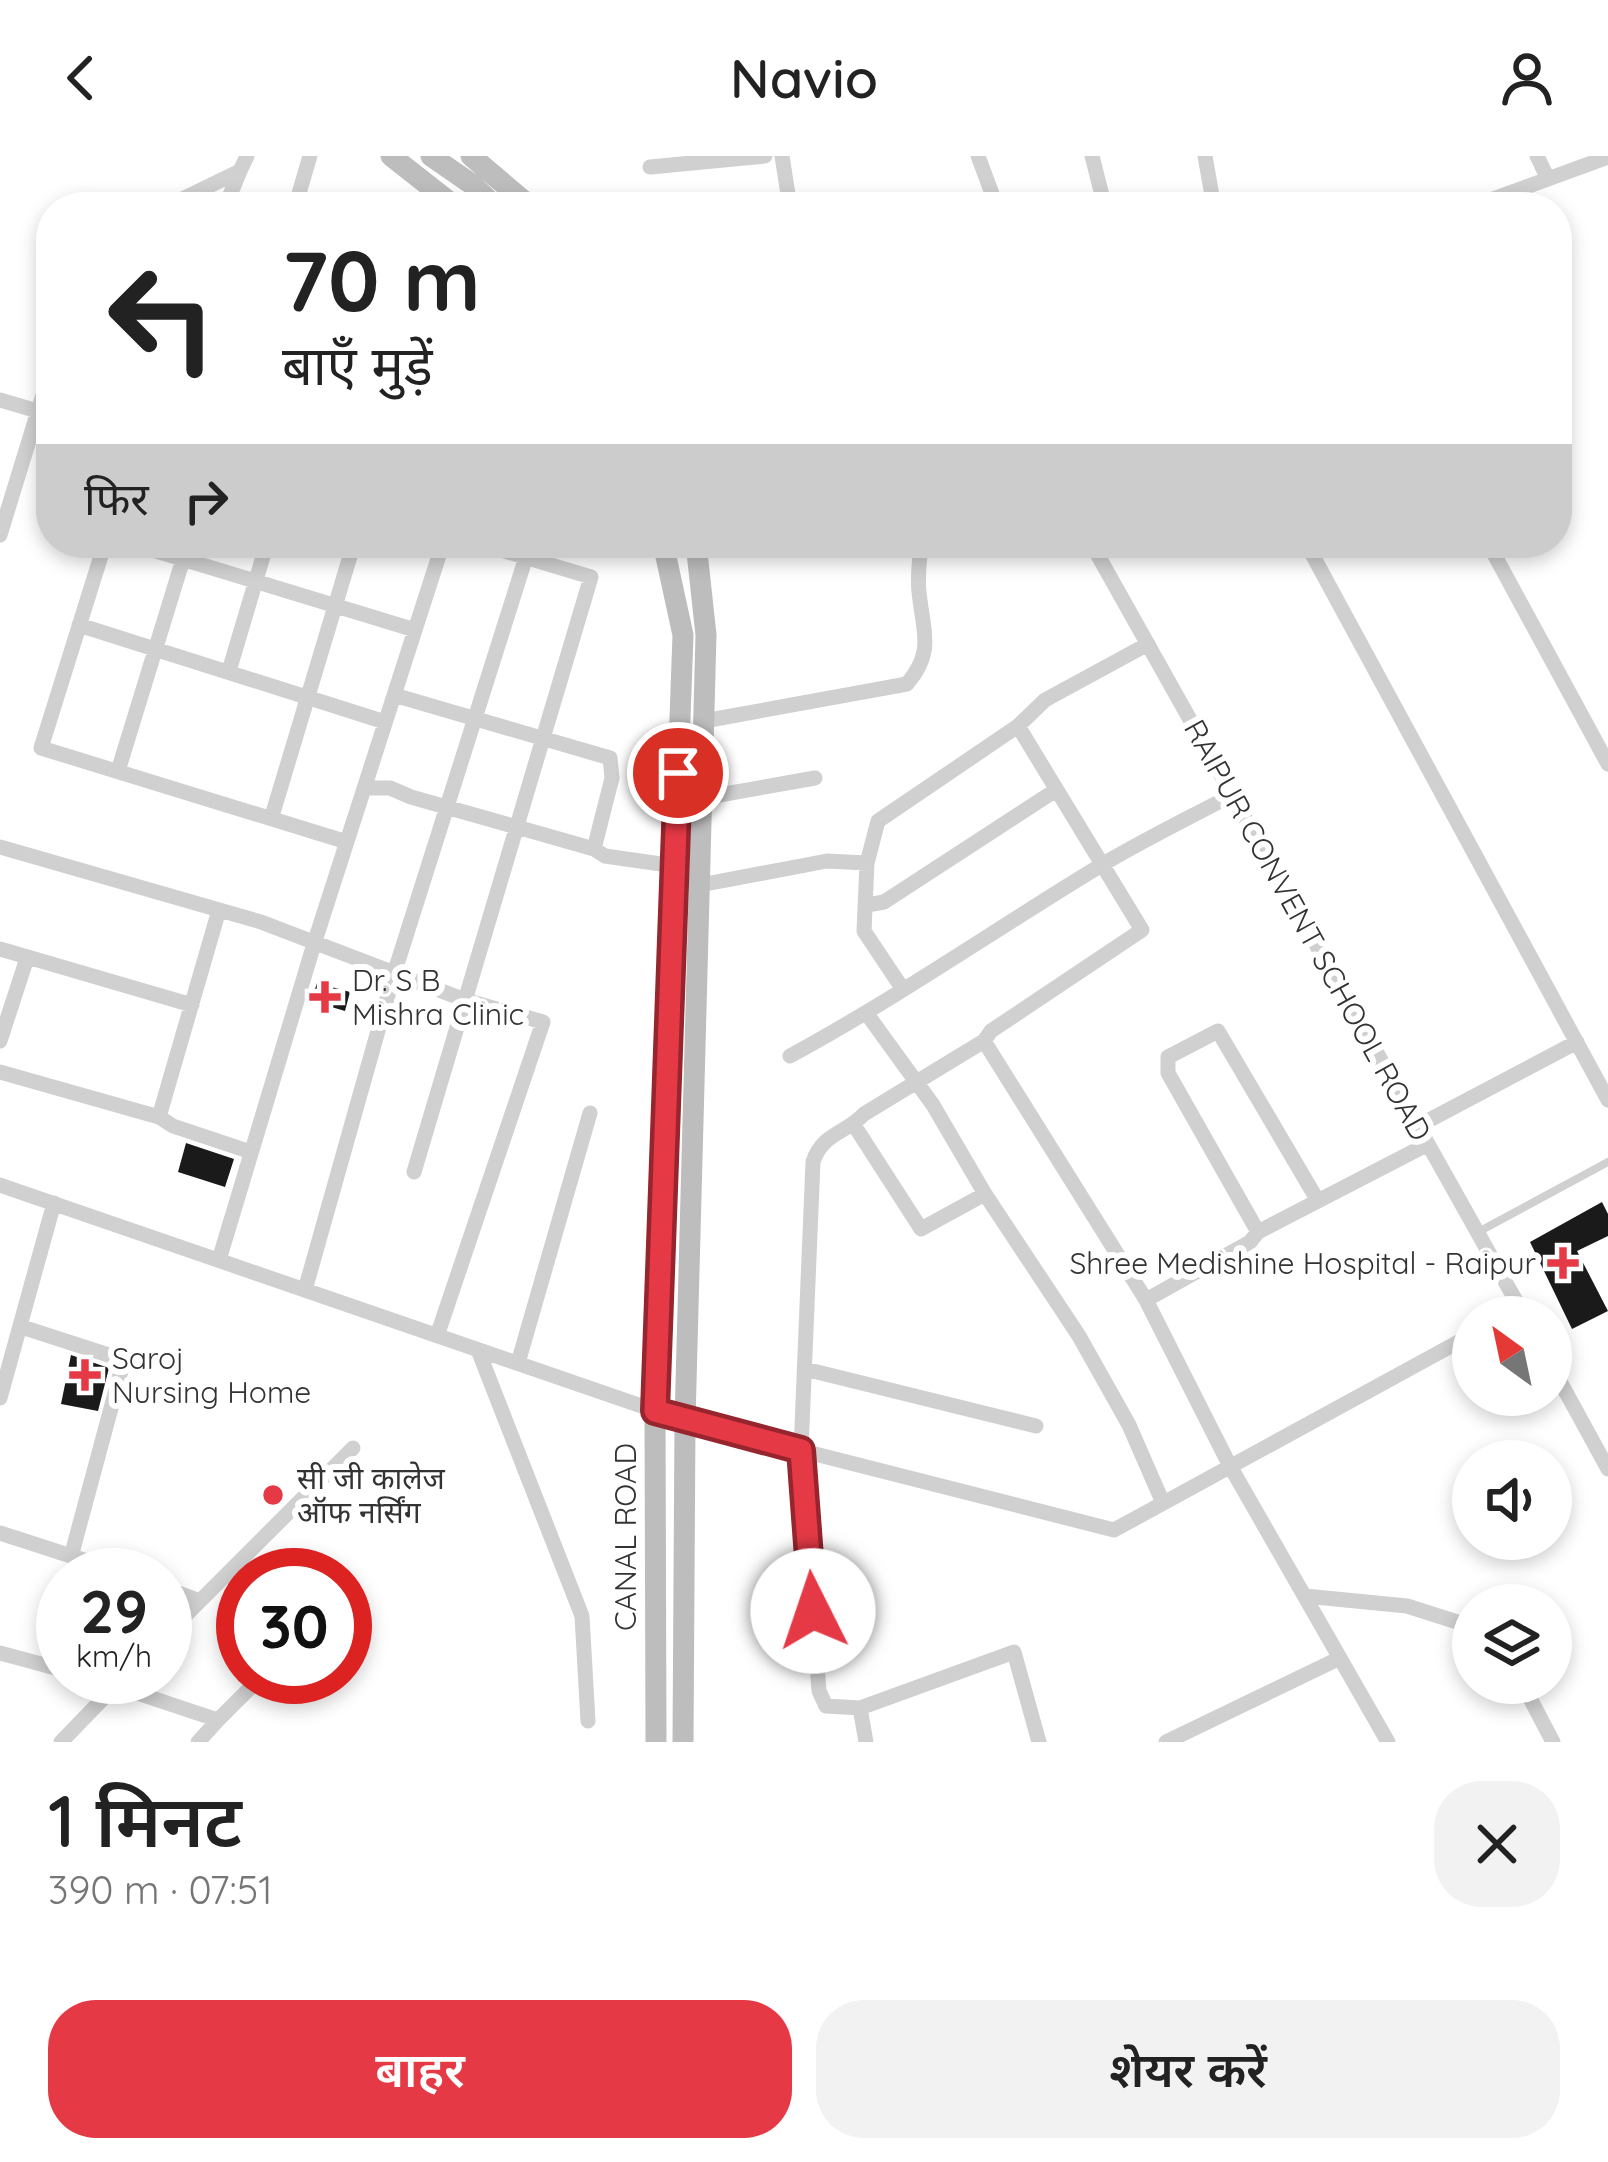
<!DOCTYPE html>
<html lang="hi">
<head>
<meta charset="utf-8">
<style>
	body { margin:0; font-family:Quicksand,"Noto Sans Devanagari",sans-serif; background:#f2f2f2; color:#222; height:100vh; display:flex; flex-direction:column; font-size:45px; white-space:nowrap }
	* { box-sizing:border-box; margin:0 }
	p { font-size:39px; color:#767676 }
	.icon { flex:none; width:66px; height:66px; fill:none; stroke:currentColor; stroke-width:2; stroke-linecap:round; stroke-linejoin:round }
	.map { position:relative; height:1586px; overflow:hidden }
	.sheet { display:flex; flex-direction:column; background:#fff; flex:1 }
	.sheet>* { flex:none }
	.hud { position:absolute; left:36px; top:36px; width:1536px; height:366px; border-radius:48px; box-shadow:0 6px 18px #0003; background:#fff; color:#222; overflow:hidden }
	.needle { width:78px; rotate:327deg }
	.controls { position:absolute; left:1452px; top:1140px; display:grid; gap:24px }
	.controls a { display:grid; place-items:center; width:120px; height:120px; border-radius:50%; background:#fff; box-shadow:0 6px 18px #0003; font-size:60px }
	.speed { position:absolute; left:36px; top:1392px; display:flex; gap:24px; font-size:60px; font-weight:700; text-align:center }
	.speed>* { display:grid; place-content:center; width:156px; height:156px; border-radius:50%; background:#fff; box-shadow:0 6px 18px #0003; line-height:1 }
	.speed small { font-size:30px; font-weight:400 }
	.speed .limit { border:18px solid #d22; background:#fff; color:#111 }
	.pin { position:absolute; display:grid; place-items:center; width:102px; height:102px; color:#fff; margin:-51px; border:6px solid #fff; border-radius:50%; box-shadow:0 3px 12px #0007 }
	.me { position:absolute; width:132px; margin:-66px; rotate:356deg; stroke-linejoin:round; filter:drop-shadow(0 0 9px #0008) }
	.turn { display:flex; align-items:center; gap:42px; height:252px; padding:0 48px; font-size:54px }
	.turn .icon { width:156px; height:156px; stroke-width:2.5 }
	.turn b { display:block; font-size:84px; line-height:102px }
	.then { display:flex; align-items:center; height:114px; padding:0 48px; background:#0003; gap:24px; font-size:45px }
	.round { display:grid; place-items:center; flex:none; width:126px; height:126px; border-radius:48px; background:#f2f2f2 }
	.headline { display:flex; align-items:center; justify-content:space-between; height:204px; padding:0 48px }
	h1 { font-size:72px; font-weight:600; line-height:90px }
	.primary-button { display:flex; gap:24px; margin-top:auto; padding:24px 48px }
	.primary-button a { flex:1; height:138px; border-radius:48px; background:#e63946; color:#fff; font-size:48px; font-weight:600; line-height:138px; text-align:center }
	.primary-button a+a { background:#f2f2f2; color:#222 }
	header { display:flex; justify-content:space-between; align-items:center; height:156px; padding:0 48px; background:#fff; font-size:54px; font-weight:600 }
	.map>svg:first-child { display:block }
</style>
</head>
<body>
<header><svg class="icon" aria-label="back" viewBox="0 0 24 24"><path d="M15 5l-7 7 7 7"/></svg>Navio<svg class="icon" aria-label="person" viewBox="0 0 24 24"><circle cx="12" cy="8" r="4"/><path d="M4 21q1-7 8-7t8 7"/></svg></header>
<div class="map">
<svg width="1608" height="1586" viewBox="0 0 1608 1586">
	<rect width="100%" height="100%" fill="#fff"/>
	<!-- building -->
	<path fill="#1a1a1a" d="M317 827 350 836 345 855 311 845Z
		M186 987 234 1003 225 1031 178 1016Z
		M1602 1046 1608 1058V1080L1577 1095 1608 1155 1572 1173 1530 1086Z
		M71 1199 109 1212 98 1255 61 1248Z"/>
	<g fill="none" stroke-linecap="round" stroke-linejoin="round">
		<!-- lane -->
		<path stroke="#d0d0d0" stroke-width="8" d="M1480 1075 1608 1006"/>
		<!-- street -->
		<path stroke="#d0d0d0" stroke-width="15" d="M782 0 790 51
			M978 0 997 51
			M1092 0 1105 51
			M1205 0 1214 51
			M1537 0 1548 23
			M650 11 765 0
			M166 51 240 15 247 0
			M225 51 240 15
			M295 51 310 0
			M1471 51 1608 1
			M0 244 51 259
			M0 379 51 213
			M105 387 41 592 347 686
			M130 387 415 474
			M1091 387 1525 1161
			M1306 387 1608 944
			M1488 387 1608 608
			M79 469 385 566
			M229 515 267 387
			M394 539 610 602 612 622 594 693
			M704 565 907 528C935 495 923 476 919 436 917 420 920 403 921 387
			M1018 570 1142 774 991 875 984 885 864 958C847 977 822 977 813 1006L801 1294 819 1535 826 1550 860 1552 1014 1496 1039 1586
			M118 615 188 387
			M364 632H390L411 641 594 693 605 700 675 710
			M702 642 815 622
			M272 660 354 387
			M0 691 261 766 465 844 543 866 437 1180
			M700 729 827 705 867 707
			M867 749 884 746 1056 634
			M0 793 192 849
			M902 832 864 775 867 707 878 665 1018 570 1045 544 1148 488
			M867 858 933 949 985 1038 1079 1180 1129 1269 1163 1347
			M0 885 27 802
			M984 885 1146 1144 1230 1310 1388 1586
			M790 900C895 843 993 775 1095 713 1139 686 1187 663 1232 639
			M0 916 159 961 173 970 251 996
			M159 961 219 754
			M854 969 921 1073 985 1038
			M1418 970 1577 886
			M414 1016 591 421 478 387
			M0 1029 685 1265 1114 1374 1473 1178
			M1258 1076 1168 917V901L1218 875 1318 1045
			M219 1104 314 788 443 387
			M305 1134 394 818 526 401
			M1146 1144 1250 1086 1258 1076 1428 988
			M22 1171 124 1204 72 1397
			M478 1194 582 1460 588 1565
			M518 1207 590 957
			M1551 1209 1608 1313
			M805 1213 1036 1270
			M0 1242 54 1047
			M0 1377 130 1419
			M165 1432 200 1445
			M1305 1440 1407 1450 1473 1471
			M165 1480 353 1292
			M0 1497 63 1514
			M89 1521 218 1564 261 1521
			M1522 1527 1553 1586
			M860 1552 866 1586
			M61 1586 121 1524
			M198 1586 218 1564
			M1166 1586 1340 1502"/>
		<!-- secondary -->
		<path stroke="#bdbdbd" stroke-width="21" d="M391 0 456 51
			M431 0 473 29 496 51
			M471 0 531 51
			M656 1586 655 1255 683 479 663 387
			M683 1586 685 1265 706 479 696 387"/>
	</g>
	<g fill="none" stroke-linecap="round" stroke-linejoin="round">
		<!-- route casing -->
		<g stroke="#96252e" stroke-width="30">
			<path id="route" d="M678 617 655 1255 801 1294 813 1455"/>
		</g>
		<!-- route -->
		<use href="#route" stroke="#e63946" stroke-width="21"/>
	</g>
	<!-- markers -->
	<g fill="#e63946" stroke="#fff" stroke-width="4.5">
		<path d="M319 823h12v12h12v12h-12v12h-12v-12h-12v-12h12z"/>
		<path d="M1557 1089h12v12h12v12h-12v12h-12v-12h-12v-12h12z"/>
		<path d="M79 1201h12v12h12v12h-12v12h-12v-12h-12v-12h12z"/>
		<circle cx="273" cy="1339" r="12"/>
	</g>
	<g text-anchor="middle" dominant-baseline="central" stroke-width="12" stroke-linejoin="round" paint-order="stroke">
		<!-- street labels -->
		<g font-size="30" fill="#333" stroke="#fff">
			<text transform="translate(1308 774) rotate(61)">RAIPUR CONVENT SCHOOL ROAD</text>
			<text transform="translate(625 1381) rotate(-90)">CANAL ROAD</text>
		</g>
		<!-- poi labels -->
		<g font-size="30" fill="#333" stroke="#fff" text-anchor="start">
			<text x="352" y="824">Dr. S B<tspan x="352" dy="34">Mishra Clinic</tspan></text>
			<text x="1536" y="1107" text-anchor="end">Shree Medishine Hospital - Raipur</text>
			<text x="112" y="1202">Saroj<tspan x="112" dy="34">Nursing Home</tspan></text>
			<text x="297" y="1322">सी जी कालेज<tspan x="297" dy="34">ऑफ नर्सिंग</tspan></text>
		</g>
	</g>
</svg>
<div class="controls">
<a><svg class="needle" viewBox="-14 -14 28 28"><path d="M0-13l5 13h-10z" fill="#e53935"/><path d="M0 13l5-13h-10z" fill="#767676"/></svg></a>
<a><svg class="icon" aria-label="sound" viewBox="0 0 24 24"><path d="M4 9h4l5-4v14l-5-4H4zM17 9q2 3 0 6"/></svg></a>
<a><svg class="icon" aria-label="layers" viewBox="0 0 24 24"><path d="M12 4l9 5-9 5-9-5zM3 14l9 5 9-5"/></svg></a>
</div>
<div class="speed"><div>29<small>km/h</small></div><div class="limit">30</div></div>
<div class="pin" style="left:678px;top:617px;background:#d93025"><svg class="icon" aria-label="arrive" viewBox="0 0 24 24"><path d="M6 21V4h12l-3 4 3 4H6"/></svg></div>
<svg class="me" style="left:813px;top:1455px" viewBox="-20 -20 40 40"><circle r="19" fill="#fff"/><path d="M0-13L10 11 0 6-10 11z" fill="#e63946"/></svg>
<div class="hud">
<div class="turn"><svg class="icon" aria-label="left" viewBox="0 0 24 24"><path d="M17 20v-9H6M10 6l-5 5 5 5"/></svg><div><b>70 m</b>बाएँ मुड़ें</div></div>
<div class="then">फिर<svg class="icon" aria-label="right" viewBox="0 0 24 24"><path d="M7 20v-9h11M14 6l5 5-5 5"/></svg></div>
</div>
</div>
<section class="sheet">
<div class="headline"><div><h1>1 मिनट</h1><p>390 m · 07:51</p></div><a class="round"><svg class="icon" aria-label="close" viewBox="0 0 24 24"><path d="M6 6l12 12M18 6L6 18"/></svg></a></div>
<div class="primary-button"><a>बाहर</a><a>शेयर करें</a></div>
</section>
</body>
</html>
